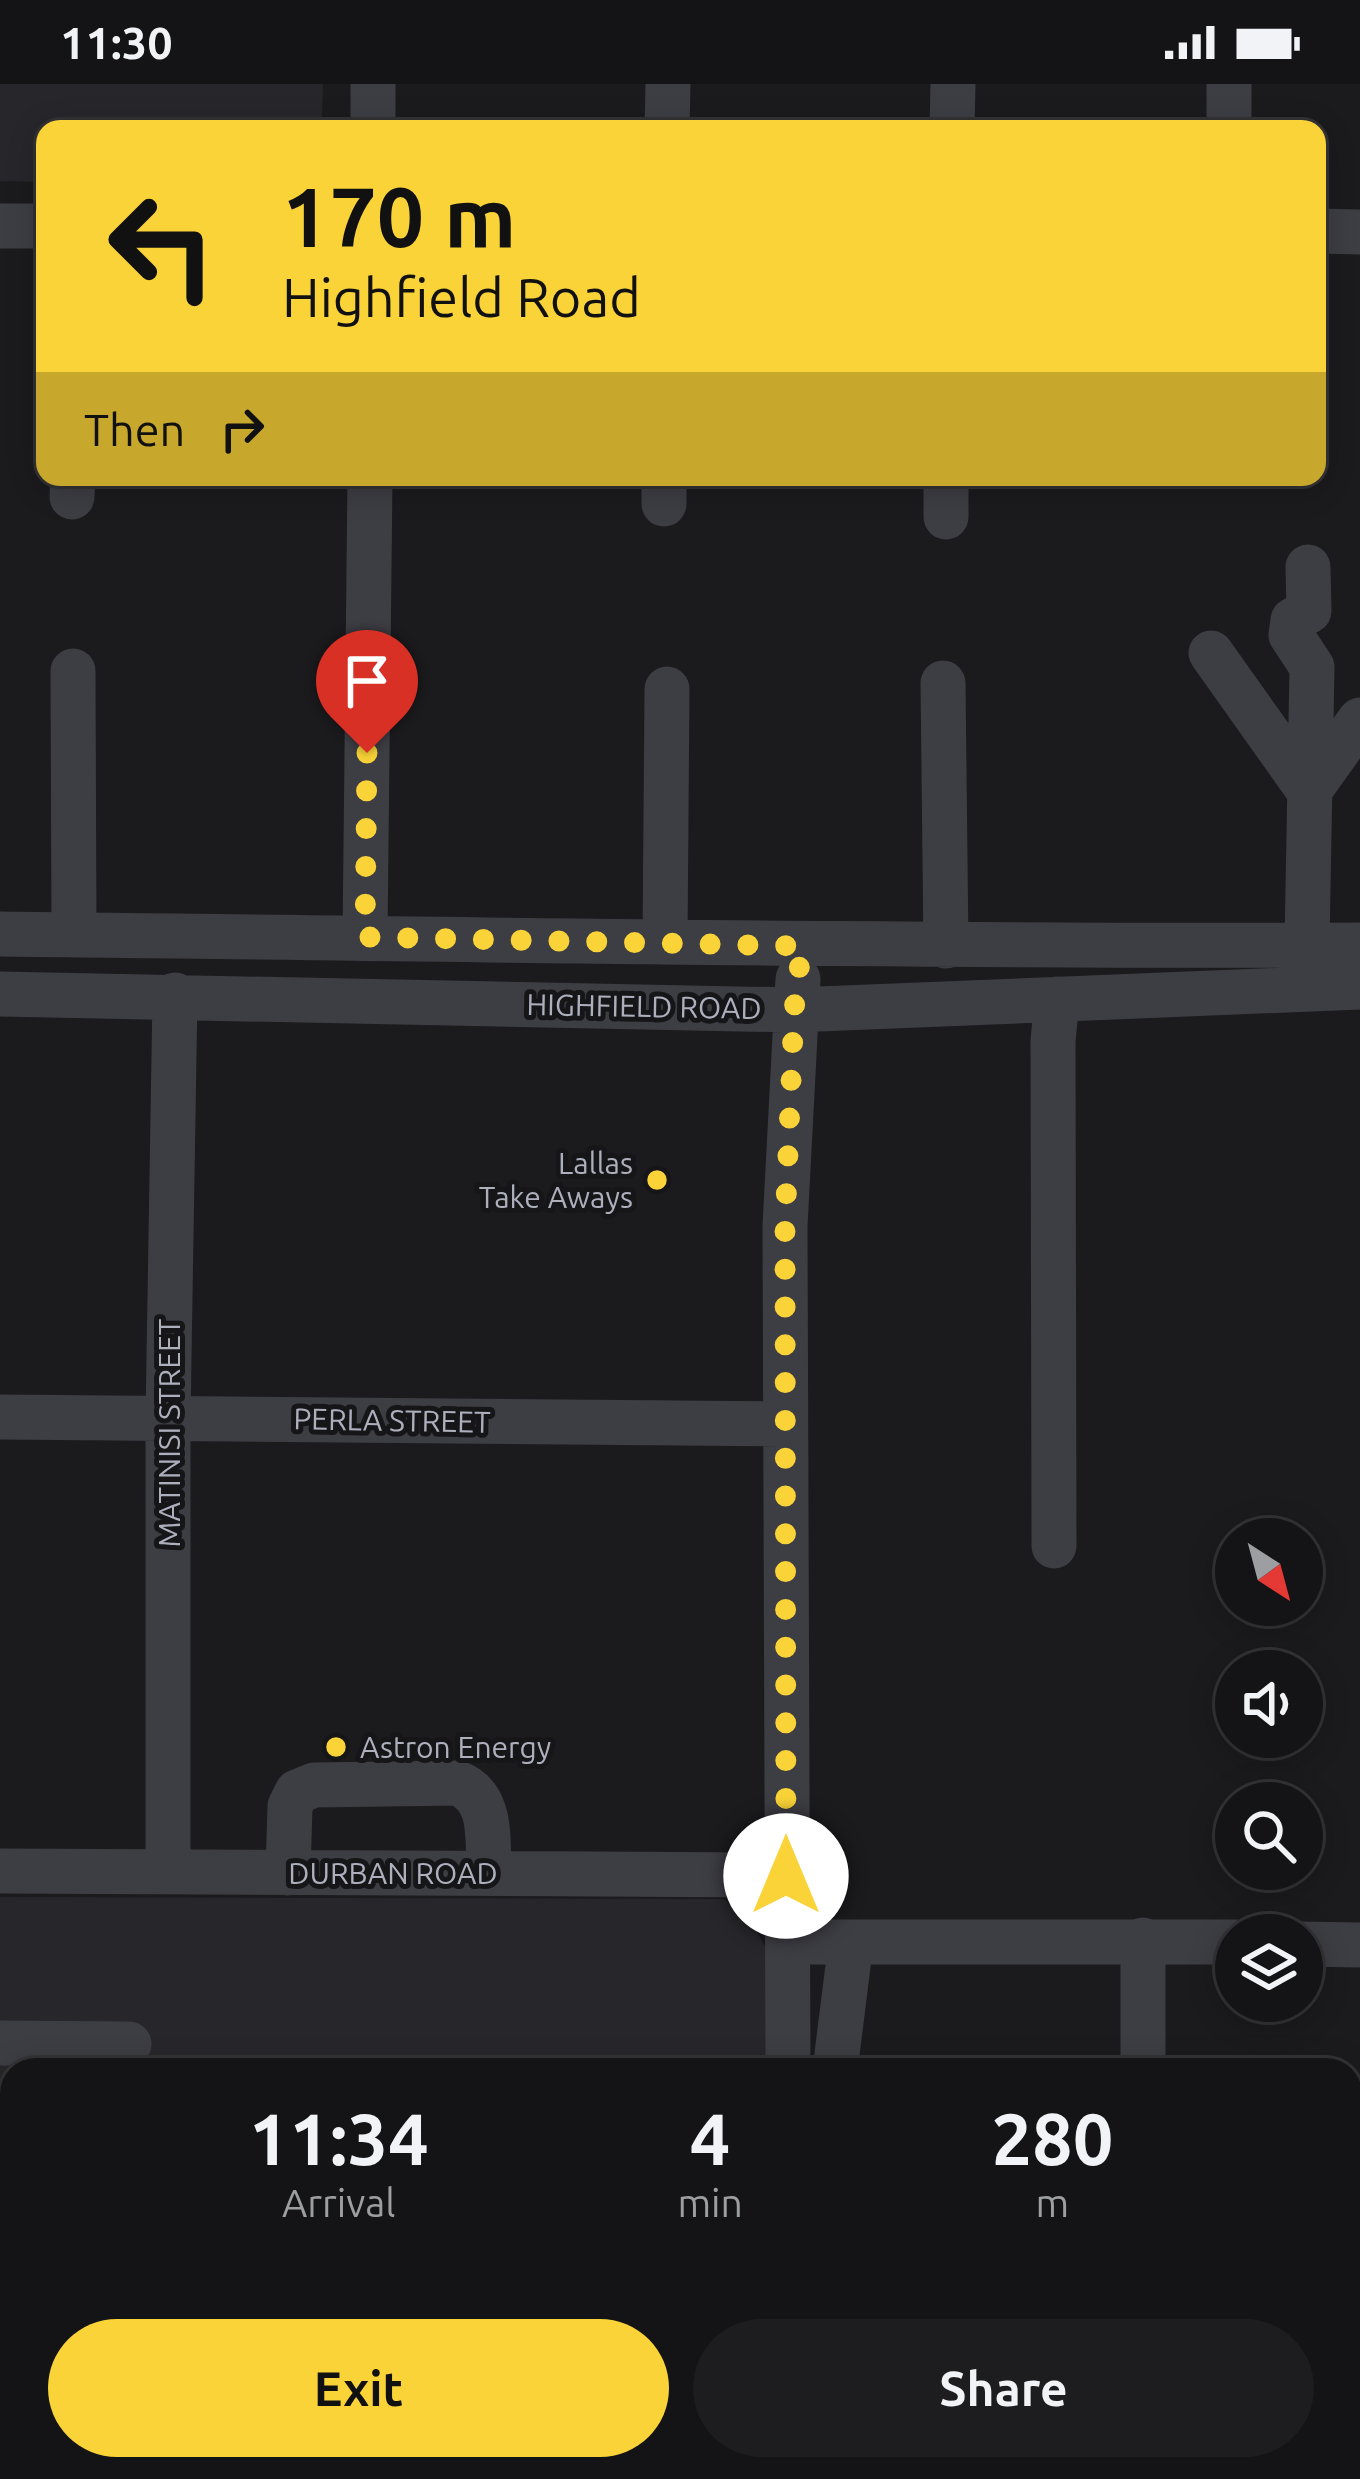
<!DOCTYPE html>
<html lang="en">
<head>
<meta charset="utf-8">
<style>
	body { margin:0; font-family:Ubuntu,sans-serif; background:#1d1d1f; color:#f1f3f6; height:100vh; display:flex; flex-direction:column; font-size:45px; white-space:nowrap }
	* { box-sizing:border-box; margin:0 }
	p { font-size:39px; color:#9d9ea1 }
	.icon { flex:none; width:66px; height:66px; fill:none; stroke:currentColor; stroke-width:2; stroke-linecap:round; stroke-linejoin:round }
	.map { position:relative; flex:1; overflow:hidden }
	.details { position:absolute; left:0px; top:1974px; width:1362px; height:423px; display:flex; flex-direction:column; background:#141416; border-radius:36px 36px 0 0; box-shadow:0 6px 30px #0003,0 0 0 3px #333335 }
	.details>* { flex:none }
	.guide { position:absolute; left:36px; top:36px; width:1290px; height:366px; border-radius:24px; box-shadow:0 6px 30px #0003,0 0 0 3px #333335; background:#f9d337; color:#111; overflow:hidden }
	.needle { width:78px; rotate:144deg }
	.fabs { position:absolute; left:1215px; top:1434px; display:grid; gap:24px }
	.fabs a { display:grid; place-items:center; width:108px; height:108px; border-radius:50%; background:#141416; box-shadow:0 6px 30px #0003,0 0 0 3px #333335; font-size:60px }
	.pin { position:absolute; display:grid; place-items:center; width:102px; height:102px; color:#fff; margin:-123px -51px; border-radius:50% 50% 50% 0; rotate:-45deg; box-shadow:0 0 12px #0007 }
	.pin .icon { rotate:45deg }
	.me { position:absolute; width:132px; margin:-66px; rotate:0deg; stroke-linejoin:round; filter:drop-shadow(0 0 9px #0008) }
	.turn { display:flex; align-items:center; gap:42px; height:252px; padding:0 48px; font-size:54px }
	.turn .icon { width:156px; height:156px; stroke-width:2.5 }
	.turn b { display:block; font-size:84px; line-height:102px }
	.then { display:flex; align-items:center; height:114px; padding:0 48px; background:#0003; gap:24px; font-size:45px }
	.eta { display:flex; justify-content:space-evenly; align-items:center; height:204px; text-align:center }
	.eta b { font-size:72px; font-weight:700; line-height:84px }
	.action { display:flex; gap:24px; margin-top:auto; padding:24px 48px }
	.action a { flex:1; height:138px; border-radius:72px; background:#f9d337; color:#111; font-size:48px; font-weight:700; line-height:138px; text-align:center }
	.action a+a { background:#1d1d1f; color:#f1f3f6 }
	.status { display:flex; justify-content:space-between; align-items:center; height:84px; padding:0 60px; background:#141416; direction:ltr }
	.status svg { height:33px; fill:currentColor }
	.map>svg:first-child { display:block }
</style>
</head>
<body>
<div class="status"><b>11:30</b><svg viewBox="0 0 49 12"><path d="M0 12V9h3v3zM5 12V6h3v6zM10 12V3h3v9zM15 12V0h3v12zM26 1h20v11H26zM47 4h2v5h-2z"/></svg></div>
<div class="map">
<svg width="1360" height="2395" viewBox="0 0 1360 2395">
	<rect width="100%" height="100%" fill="#1b1a1d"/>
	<!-- built -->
	<path fill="#27262a" d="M0 0H323L322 35 309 45H45V98L0 97Z
		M0 1813 724 1815 752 1839 773 1877 771 1986H12V2385H764L763 2395H0Z"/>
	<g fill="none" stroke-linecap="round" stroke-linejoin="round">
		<!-- minor -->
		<path stroke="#3d3d44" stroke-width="45" d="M373 45V0
			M667 45 668 0
			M952 45 953 0
			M1229 45V0
			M0 142H45
			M1317 147 1360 148
			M72 413 73 393
			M664 420V393
			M946 433V393
			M1211 569 1309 707 1360 636
			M73 587 74 851
			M943 599 946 862
			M0 850C453 855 907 863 1360 861
			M365 853 370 393
			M665 857 667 605
			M1307 861 1312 583 1291 551 1293 536 1309 527 1308 483
			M0 910 794 926 1360 903
			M0 1333 783 1340
			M1054 1462 1053 957 1057 915
			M0 1787 786 1791
			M168 1788V1334L175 911
			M288 1789 290 1722 297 1708 314 1701 458 1699C494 1714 487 1756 489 1789
			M790 1858H1236
			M1302 1860 1360 1861
			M0 1959 129 1960
			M788 1986 785 1142 798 895
			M835 1986 851 1858
			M1143 1986V1856
			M784 2395V2385
			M967 2395V2385
			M1142 2395V2385"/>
	</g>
	<!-- wall -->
	<path fill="#494a4f" d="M343 2385H518V2395H343Z"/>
	<!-- building -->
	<path fill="#54555b" stroke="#62636a" stroke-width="3" d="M266 1979V1986H60V1981Z
		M360 2385H518V2395H360Z"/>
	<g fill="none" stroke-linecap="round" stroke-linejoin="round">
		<!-- route -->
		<path stroke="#f9d337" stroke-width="21" stroke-dasharray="0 37.8" d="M367 669 365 853 802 862 794 926 785 1142 786 1792"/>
	</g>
	<!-- markers -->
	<g fill="#f9d337" stroke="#161518" stroke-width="4.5">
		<circle cx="657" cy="1096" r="12"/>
		<circle cx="336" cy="1663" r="12"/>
	</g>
	<g text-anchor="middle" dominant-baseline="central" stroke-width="10" stroke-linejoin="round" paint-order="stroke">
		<!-- street labels -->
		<g font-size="30" fill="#adafbd" stroke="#161518">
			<text transform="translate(644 922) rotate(1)">HIGHFIELD ROAD</text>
			<text transform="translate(392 1336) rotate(1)">PERLA STREET</text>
			<text transform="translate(169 1349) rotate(-90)">MATINISI STREET</text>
			<text x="393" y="1789">DURBAN ROAD</text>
		</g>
		<!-- poi labels -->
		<g font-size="30" fill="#adafbd" stroke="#161518" text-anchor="end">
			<text x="633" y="1079">Lallas<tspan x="633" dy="34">Take Aways</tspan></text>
			<text x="360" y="1663" text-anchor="start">Astron Energy</text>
		</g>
	</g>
</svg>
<div class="fabs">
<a><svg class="needle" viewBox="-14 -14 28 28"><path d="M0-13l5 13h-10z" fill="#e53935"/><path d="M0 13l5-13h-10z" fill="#9d9ea1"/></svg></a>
<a><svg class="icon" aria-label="sound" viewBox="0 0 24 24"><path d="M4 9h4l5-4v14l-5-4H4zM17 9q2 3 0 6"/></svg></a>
<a><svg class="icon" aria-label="search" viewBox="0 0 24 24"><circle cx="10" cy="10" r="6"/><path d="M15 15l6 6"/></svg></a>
<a><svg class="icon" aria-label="layers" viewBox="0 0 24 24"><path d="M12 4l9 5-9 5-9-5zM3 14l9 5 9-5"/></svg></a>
</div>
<div class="pin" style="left:367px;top:669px;background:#d93025"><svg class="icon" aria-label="arrive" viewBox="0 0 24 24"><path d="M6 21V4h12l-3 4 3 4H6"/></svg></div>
<svg class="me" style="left:786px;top:1792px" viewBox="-20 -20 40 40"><circle r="19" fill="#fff"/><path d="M0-13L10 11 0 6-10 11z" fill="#f9d337"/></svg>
<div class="guide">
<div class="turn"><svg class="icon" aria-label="left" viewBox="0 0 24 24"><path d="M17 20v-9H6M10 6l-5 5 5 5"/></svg><div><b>170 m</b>Highfield Road</div></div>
<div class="then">Then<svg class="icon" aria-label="right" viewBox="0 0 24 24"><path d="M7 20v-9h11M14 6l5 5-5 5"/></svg></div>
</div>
<section class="details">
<div class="eta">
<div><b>11:34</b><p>Arrival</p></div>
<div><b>4</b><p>min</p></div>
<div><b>280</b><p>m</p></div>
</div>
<div class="action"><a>Exit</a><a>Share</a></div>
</section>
</div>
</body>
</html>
